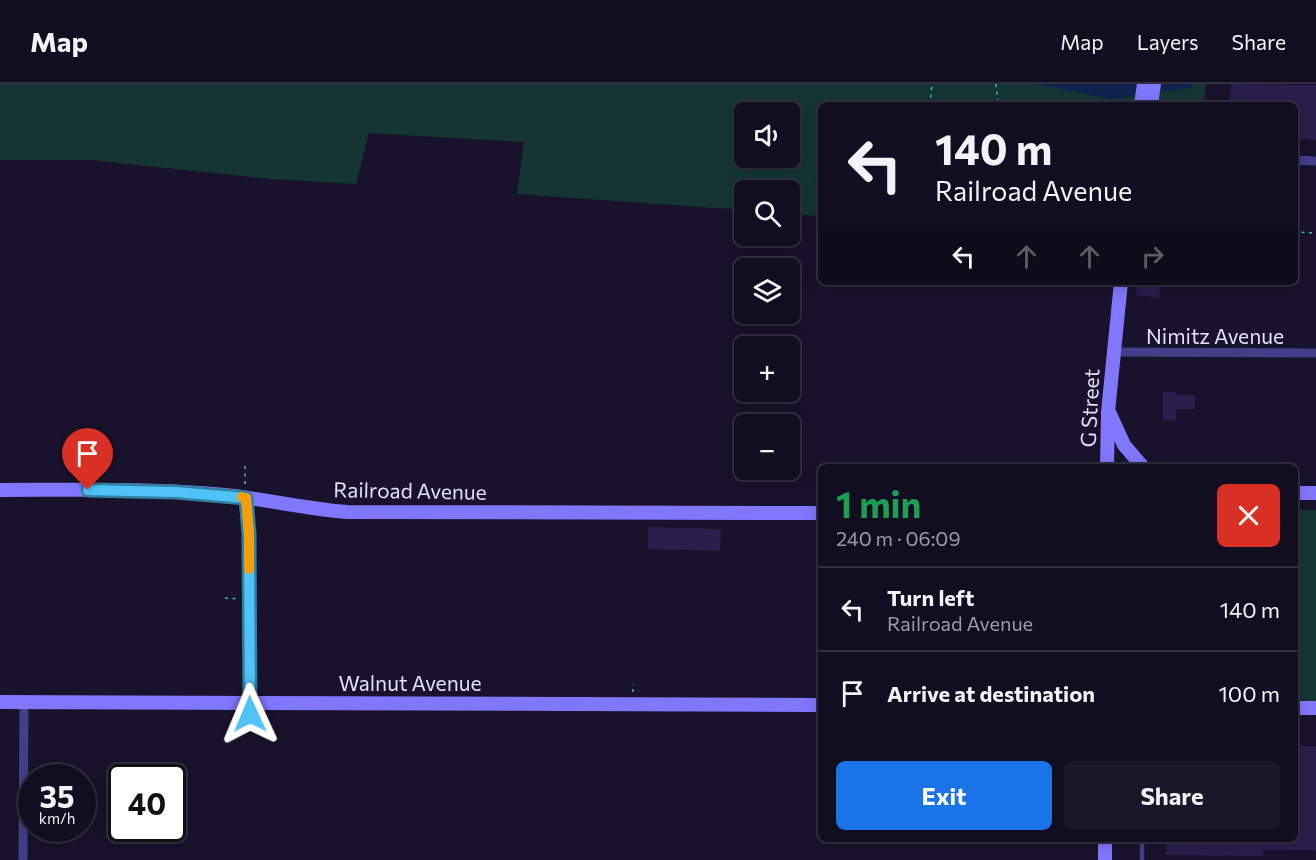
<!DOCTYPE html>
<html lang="en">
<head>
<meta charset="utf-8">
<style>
	body { margin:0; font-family:Commissioner,sans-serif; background:#1b172a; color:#f1f3f6; height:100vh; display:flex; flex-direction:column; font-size:22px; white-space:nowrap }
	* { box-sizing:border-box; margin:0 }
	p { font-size:20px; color:#9c9ca5 }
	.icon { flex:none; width:33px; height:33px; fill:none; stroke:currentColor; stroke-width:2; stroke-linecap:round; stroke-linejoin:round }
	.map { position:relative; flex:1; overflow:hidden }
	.details { position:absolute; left:818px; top:380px; width:480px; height:378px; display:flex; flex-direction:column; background:#120e21; border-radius:9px; box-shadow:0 3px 15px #0003,0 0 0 2px #312e3f }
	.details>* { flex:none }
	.top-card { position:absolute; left:818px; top:18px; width:480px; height:183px; border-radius:9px; box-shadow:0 3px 15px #0003,0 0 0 2px #312e3f; background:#120e21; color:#f1f3f6; overflow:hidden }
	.controls { position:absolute; left:734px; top:18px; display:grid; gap:12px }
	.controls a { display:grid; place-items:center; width:66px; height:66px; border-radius:9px; background:#120e21; box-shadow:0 3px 15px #0003,0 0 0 2px #312e3f; font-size:30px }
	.speed { position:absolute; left:18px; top:680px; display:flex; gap:12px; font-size:30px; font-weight:700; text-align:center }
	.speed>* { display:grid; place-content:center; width:78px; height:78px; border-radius:50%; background:#120e21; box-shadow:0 3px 15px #0003,0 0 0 2px #312e3f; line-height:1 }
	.speed small { font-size:15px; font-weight:400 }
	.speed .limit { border:3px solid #111; border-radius:9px; background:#fff; color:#111 }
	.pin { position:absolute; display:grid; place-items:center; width:51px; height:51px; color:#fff; margin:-62px -26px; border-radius:50% 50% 50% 0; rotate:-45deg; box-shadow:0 0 6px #0007 }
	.pin .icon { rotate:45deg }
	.me { position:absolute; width:66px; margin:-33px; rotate:359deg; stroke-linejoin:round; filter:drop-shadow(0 0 4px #0008) }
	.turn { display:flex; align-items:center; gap:21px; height:126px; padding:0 18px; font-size:27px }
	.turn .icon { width:78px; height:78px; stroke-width:2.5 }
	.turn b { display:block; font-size:42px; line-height:51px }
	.lanes { display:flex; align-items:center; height:57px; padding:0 18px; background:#0003; justify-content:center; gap:30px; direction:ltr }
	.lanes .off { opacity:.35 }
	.round { display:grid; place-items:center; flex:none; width:63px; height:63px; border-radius:9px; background:#1b172a }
	.summary { display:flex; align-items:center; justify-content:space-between; height:102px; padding:0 18px }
	h1 { font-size:36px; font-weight:700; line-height:45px; color:#1e9e55 }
	.action { display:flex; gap:12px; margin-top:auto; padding:12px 18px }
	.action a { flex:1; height:69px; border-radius:9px; background:#1a73e8; color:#fff; font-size:24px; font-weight:700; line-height:69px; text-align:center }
	.action a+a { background:#1b172a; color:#f1f3f6 }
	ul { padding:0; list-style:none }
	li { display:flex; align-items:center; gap:18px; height:84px; padding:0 18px; border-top:2px solid #312e3f }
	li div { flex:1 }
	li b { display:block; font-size:22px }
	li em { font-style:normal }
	header { display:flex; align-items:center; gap:36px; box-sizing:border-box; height:84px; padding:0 30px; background:#120e21; border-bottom:2px solid #312e3f }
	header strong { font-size:28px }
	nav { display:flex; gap:33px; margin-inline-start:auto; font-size:21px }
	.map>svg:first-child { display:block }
</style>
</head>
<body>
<header>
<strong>Map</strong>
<nav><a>Map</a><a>Layers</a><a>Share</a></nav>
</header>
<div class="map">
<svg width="1316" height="776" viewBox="0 0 1316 776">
	<rect width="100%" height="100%" fill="#18122c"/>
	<!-- green -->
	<path fill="#153535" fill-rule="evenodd" d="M0 0H1206L1204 21H820V132L789 130V106H744V126L517 110 524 58 369 49 356 100 271 95 91 76H0ZM744 28H789V74H744Z
		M1295 426H1316V617H1295Z"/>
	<!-- water -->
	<path fill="#0f234e" d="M1037 0H1193L1191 4 1111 15Z"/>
	<!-- building -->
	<path fill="#2a1e4c" d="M1231 0 1316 1V56L1294 54V21H1229Z
		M1146 198H1161L1159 214 1136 211 1137 199 1146 200Z
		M1163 308H1176V311H1195V325H1176V337L1163 336Z
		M648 443 721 445 720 467 648 465Z
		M1296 662H1316V766H1263V772L1166 771V754H1294Z"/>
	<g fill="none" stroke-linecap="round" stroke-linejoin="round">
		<!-- path -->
		<path stroke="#34bcb9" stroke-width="1.5" stroke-dasharray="3 4.5" stroke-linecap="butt" d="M996 0 998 21
			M930 21 932 0
			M1294 148 1316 149
			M245 382V401
			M225 514 240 515
			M633 608V600"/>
		<!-- lane -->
		<path stroke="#443e89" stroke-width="4.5" d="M1142 776V754"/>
		<!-- street -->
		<path stroke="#443e89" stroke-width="9" d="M1294 76 1316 77
			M1113 268 1316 269
			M246 414 249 450V619
			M23 776 24 618"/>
		<!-- secondary -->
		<path stroke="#8077fc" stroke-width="14" d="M1141 21 1144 0
			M1151 21 1154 0
			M1109 328 1124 361 1142 382
			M1107 382 1108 328 1121 198
			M0 406C75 406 150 404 225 411 266 415 306 425 347 428L820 429
			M1294 409H1316
			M0 618 820 621
			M1294 624H1316
			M1105 776V754"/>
	</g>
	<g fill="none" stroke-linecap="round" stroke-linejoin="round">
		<!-- route casing -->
		<g stroke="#337fa1" stroke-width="15">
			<path id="route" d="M88 406 176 408 246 414 249 450 250 630"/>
		</g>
		<!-- route -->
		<use href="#route" stroke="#4fc3f7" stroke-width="10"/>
		<!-- slow -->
		<path stroke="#f59e0b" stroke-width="10" d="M242 413 246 414 249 450V485"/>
	</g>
	<g text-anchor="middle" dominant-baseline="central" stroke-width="6" stroke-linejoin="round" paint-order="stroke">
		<!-- street labels -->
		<g font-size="21" fill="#e3ddfe" stroke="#18122c">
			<text x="1215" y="251">Nimitz Avenue</text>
			<text transform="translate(1089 324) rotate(-87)">G Street</text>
			<text transform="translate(410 406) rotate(1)">Railroad Avenue</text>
			<text x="410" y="598">Walnut Avenue</text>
		</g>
	</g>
</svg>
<div class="controls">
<a><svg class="icon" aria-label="sound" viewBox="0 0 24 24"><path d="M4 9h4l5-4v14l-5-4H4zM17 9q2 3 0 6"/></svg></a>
<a><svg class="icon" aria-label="search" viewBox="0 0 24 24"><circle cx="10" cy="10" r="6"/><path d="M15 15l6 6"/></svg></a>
<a><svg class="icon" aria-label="layers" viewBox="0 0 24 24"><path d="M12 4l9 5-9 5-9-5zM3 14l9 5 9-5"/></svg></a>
<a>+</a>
<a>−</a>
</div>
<div class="speed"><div>35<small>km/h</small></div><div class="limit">40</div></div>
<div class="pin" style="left:88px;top:406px;background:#d93025"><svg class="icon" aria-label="arrive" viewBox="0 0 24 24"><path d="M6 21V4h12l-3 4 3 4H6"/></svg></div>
<svg class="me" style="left:250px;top:630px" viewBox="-20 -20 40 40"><path d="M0-17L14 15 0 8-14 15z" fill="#4fc3f7" stroke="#fff" stroke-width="4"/></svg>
<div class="top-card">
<div class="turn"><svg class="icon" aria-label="left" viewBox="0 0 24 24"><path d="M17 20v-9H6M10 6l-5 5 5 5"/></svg><div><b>140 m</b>Railroad Avenue</div></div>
<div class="lanes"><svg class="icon" aria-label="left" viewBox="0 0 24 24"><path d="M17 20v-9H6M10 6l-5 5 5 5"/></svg><svg class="icon off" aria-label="ahead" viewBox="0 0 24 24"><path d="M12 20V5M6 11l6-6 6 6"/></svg><svg class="icon off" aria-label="ahead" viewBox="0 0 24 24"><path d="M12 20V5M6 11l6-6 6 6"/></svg><svg class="icon off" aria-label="right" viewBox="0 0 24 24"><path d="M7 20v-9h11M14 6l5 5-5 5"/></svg></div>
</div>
<section class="details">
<div class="summary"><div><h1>1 min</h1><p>240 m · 06:09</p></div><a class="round" style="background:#d93025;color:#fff"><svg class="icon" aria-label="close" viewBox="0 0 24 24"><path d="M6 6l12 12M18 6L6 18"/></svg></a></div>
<ul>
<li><svg class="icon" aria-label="left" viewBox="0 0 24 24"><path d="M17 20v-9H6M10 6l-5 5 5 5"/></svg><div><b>Turn left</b><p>Railroad Avenue</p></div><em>140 m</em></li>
<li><svg class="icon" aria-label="arrive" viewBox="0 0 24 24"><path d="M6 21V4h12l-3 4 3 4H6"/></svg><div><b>Arrive at destination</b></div><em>100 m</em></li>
</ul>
<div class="action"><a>Exit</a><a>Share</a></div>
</section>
</div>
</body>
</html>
